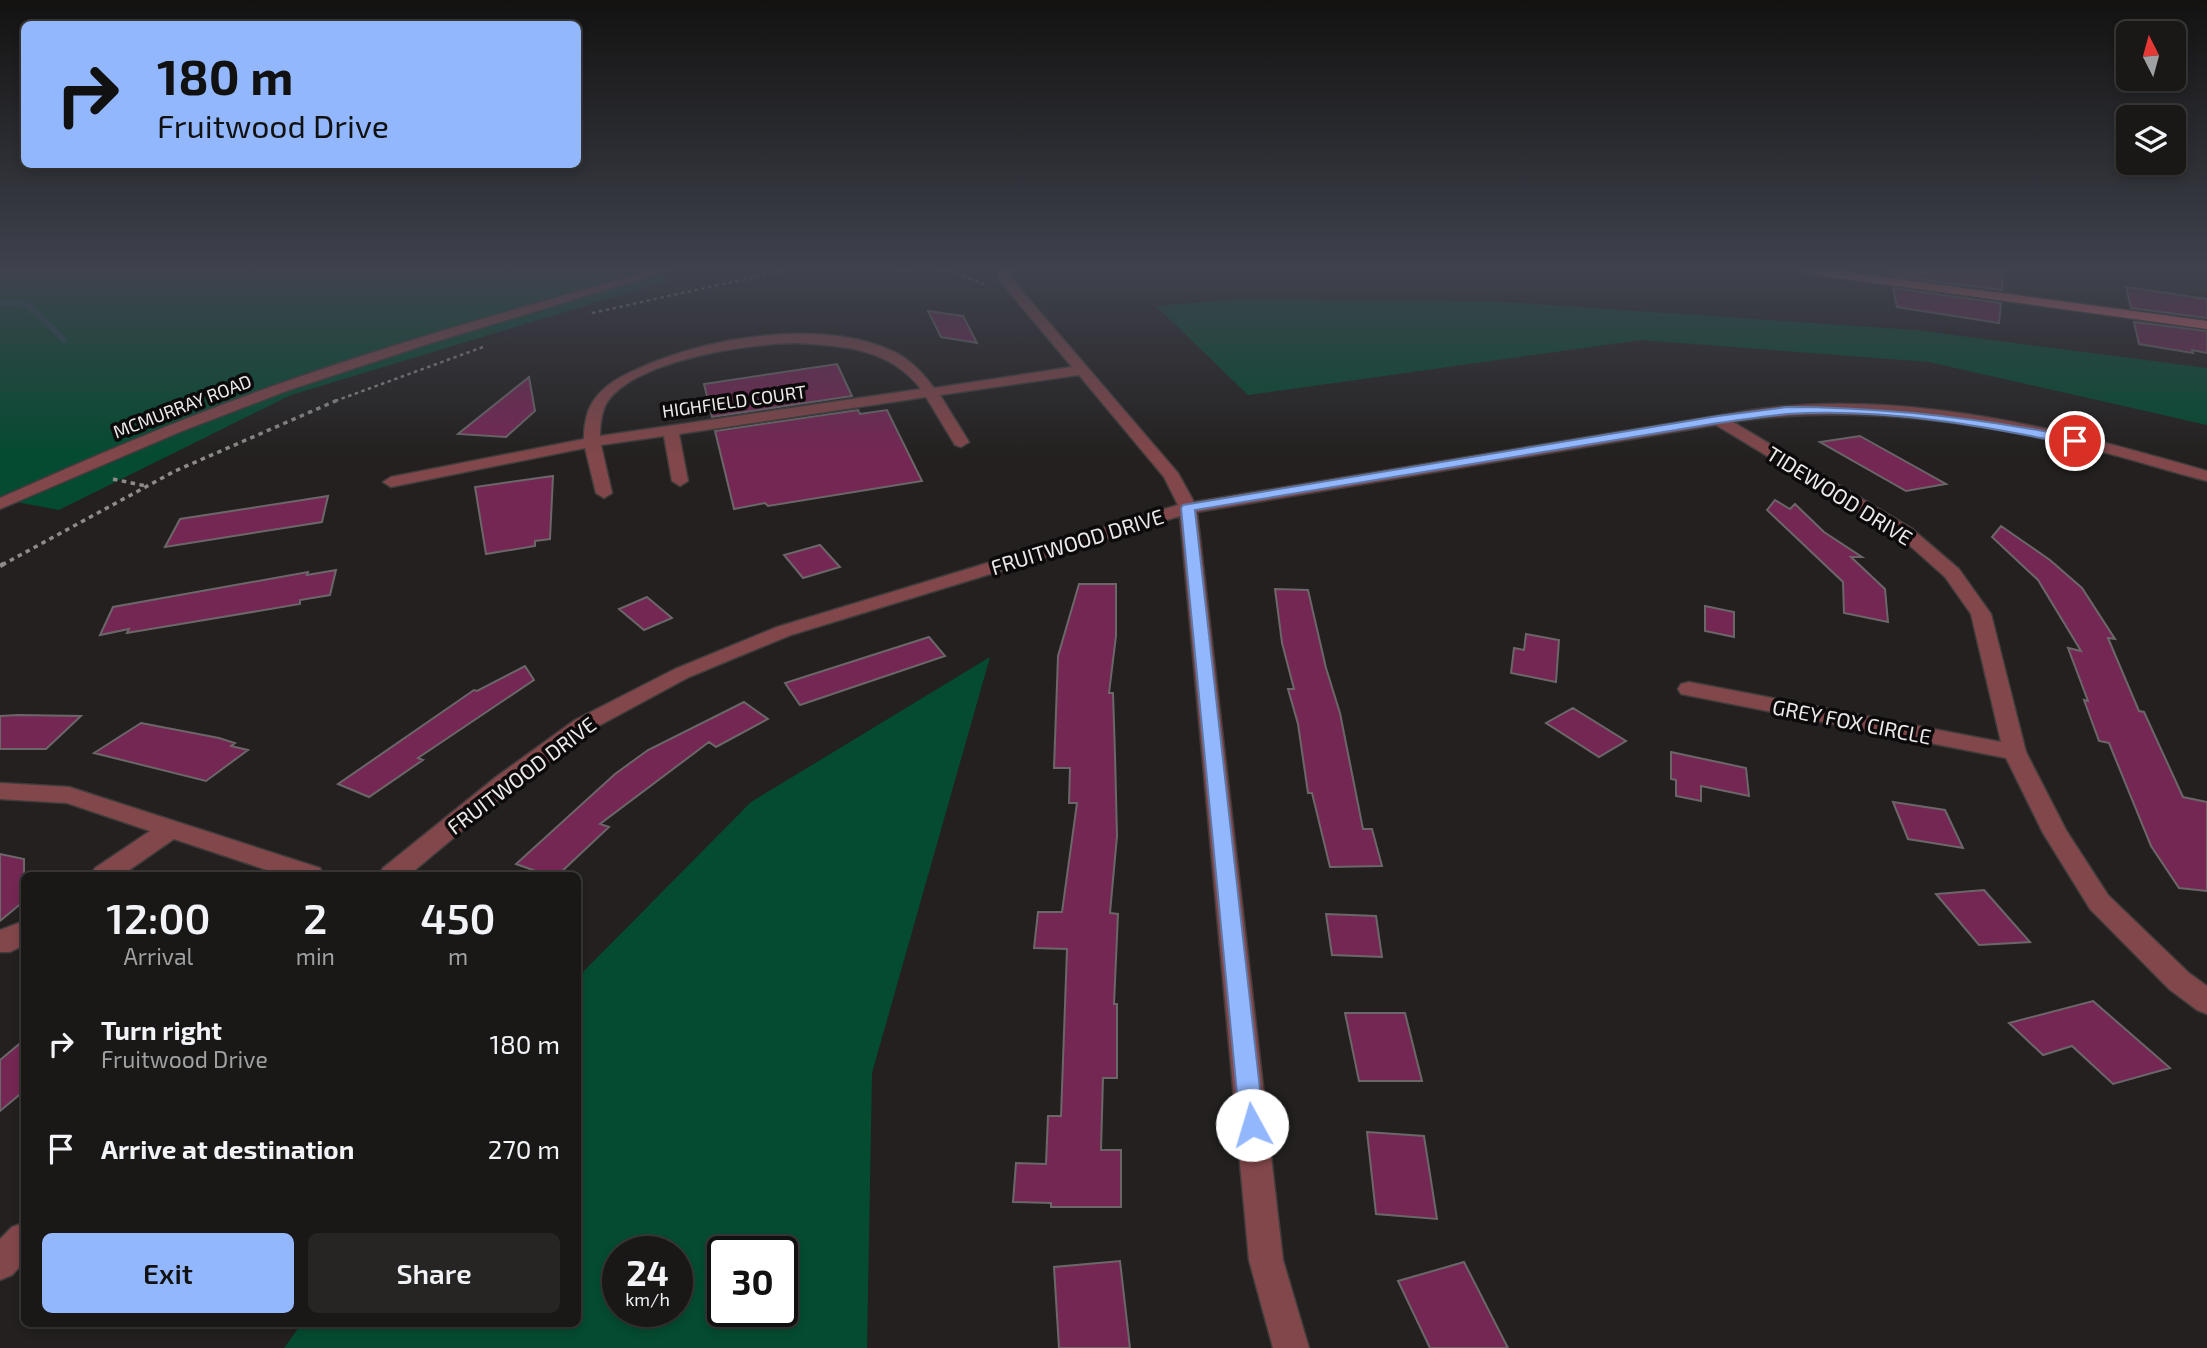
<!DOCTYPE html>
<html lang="en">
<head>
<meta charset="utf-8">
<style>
	body { margin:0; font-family:"Exo 2",sans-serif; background:#272524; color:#f1f3f6; height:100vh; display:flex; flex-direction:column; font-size:26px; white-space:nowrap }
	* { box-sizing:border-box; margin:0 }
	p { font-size:23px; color:#9fa0a1 }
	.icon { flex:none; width:38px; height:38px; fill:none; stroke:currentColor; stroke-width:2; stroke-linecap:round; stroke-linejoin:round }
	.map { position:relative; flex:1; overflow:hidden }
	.drawer { position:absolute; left:21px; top:872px; width:560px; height:455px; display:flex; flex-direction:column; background:#1a1817; border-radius:10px; box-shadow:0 4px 10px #0003,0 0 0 2px #383736 }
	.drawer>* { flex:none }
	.banner { position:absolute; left:21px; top:21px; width:560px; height:147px; border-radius:10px; box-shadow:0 4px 10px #0003,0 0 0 2px #383736; background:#92b7fd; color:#111; overflow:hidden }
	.needle { width:46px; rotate:354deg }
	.buttons { position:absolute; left:2116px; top:21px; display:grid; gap:14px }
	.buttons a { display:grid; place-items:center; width:70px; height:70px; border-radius:10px; background:#1a1817; box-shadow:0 4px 10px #0003,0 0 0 2px #383736; font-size:35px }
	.speed { position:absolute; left:602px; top:1236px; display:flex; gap:14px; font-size:35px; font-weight:700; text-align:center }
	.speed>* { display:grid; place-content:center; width:91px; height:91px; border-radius:50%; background:#1a1817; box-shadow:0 4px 10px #0003,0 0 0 2px #383736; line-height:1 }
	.speed small { font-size:18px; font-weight:400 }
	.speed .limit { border:4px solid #111; border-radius:10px; background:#fff; color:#111 }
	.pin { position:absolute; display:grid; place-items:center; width:60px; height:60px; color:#fff; margin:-30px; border:4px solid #fff; border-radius:50%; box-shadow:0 2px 7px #0007 }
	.me { position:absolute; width:77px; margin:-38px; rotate:354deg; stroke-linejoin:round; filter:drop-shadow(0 0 5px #0008) }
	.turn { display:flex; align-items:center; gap:24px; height:147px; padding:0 21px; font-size:32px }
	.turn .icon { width:91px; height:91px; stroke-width:2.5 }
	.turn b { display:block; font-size:49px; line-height:60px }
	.eta { display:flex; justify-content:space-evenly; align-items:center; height:119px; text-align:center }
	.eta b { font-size:42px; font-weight:600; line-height:49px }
	.action { display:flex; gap:14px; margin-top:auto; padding:14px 21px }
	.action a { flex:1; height:80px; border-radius:10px; background:#92b7fd; color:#111; font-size:28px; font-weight:600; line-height:80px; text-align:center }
	.action a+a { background:#272524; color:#f1f3f6 }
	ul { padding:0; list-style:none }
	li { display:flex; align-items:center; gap:21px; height:105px; padding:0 21px }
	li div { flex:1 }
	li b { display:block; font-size:26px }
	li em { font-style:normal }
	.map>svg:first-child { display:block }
</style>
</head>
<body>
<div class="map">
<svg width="2207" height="1348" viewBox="0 0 2207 1348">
	<rect width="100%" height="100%" fill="#23201f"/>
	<!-- green -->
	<path fill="#044b31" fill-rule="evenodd" d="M0 270H662L670 280 291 395 59 510 0 499Z
		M1238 299 1490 301 1915 330 2207 368V425L1929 362 1641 340 1248 395 1156 306Z
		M990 657 872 1073 867 1348H284L302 1323H578V977L751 802ZM618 1251H677V1311H618ZM723 1251H782V1311H723Z"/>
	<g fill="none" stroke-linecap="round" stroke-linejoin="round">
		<!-- stream -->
		<path stroke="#204a52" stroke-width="6" d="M0 273 26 270
			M0 303 27 304 64 340"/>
	</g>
	<!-- building -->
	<path fill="#752754" stroke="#6b6769" stroke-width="2" d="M1888 270H2003L2002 290 1890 275Z
		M2126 287 2207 299V318L2131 308Z
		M1893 288 2001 303 1999 323 1897 307Z
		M928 311 963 316 977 343 941 337Z
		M2134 322 2207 331V353L2192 350 2193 353 2139 344Z
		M837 364 852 396 712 417 704 384Z
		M529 377 535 411 506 437 458 434Z
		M858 410 860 414 887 410 922 481 768 506 765 503 734 509 715 431Z
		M1860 436 1946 484 1906 491 1820 442Z
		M553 476 550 539 535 541V546L486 554 475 487Z
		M328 496 322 522 165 547 180 519Z
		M1775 500 1790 509 1795 504 1824 532 1862 557H1851L1885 589 1888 622 1844 613 1843 582 1767 510Z
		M2001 526 2050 560 2082 588 2115 639 2108 638 2139 711 2144 712 2183 797 2207 802V891L2179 888 2151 846 2109 743 2099 741 2084 700 2088 701 2068 648 2081 651 2038 580 1992 537Z
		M820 545 840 567 803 578 784 555Z
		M336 570 330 595 300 600V604L127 633 129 629 100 635 113 607 308 572 307 575Z
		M1079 584H1116V636L1109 693H1113L1115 755 1117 836 1110 913 1118 914 1114 1004H1117V1078H1103L1101 1150H1121V1207H1051V1203L1013 1202 1016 1163 1046 1164 1048 1116H1061L1067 949 1034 948 1038 912H1062L1077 803H1069L1070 768H1054L1058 656Z
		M1275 589 1308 590 1326 668 1340 713 1363 829H1372L1382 866 1330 867 1312 793H1308L1298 724 1288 689H1294L1282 643Z
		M647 597 672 618 644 630 619 609Z
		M1705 606 1734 612V637L1705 631Z
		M1526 634 1559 640 1556 682 1511 673 1514 648 1524 650Z
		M929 637 945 656 800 705 785 683Z
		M525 666 534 680 418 758 423 760 369 797 338 784 474 690 477 691Z
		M744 702 768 719 716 747 709 742 600 824 609 827 558 875H547L516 864 615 774 648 750Z
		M1573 708 1626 741 1599 757 1546 723Z
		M0 716 18 715 81 716 46 749H0Z
		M141 723 219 738 235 743 231 746 248 750 206 781 94 753Z
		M1671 752 1746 768 1749 796 1701 786V801L1676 796V780L1671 779Z
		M1893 802 1945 810 1963 848 1908 839Z
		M0 854 24 859V901L0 921Z
		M1984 890 2030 942 1979 945 1936 894Z
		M1326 914 1376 916 1382 957 1332 955Z
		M2093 1001 2170 1068 2113 1084 2072 1046 2043 1055 2009 1023Z
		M1345 1013H1405L1422 1081H1359Z
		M24 1040V1091L0 1111V1060Z
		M1367 1132 1424 1136 1437 1219 1376 1214Z
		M1120 1261 1130 1348H1059L1054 1267Z
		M1464 1262 1508 1348H1430L1398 1281Z"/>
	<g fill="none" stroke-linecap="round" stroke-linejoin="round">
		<!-- minor casing -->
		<g stroke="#3f3c3b" stroke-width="3">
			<path id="minor" d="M653 270H671L431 343 289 390 182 431 0 509V498C91 457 182 418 276 385 400 341 527 306 653 270Z
				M998 270H1010V277L1178 473 1194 502 1752 410C1905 388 2062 429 2207 471V481C2171 472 2135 460 2099 451 1979 422 1856 403 1733 422L1911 528 1959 569 1991 614 2026 752 2066 830 2108 895 2189 973 2207 986V1014L2197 1010 2169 989 2090 909 2043 833 2006 758 1681 694 1678 689 1681 684 1689 682 2001 742 1971 614 1945 577 1899 536 1716 425 1197 512 1283 1260 1309 1348H1273L1249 1260 1180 516 791 635 689 677 591 730 512 789 409 875H379L383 868 496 777 575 720 675 669 777 627 1178 505 1164 477 1079 375 940 395 969 442 961 447 955 445 926 397 679 434 688 481 680 486 672 481 664 436 601 445 612 493 604 498 596 493 585 448 391 487 383 482 391 477 584 439C584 426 586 413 592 403 605 382 628 373 649 364 716 336 821 320 890 350 908 357 922 372 934 388L1072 367 1000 281ZM798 343C846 346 890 349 921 389L600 436C600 426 601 414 606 404 632 360 751 343 798 343Z
				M0 783 69 787 320 868 324 875H282L174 839 122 875H91L95 868 150 831 67 803 0 799Z
				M24 921V945L10 952H0V930Z
				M24 1223V1262L12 1275 0 1280V1239L12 1227Z"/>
		</g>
		<!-- major casing -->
		<g stroke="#3f3c3b" stroke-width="3">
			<path id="major" d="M1804 270H1833L2207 321V329L1810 274Z"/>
		</g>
		<!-- path-far2 -->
		<path stroke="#8e8b8a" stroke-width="2.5" stroke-dasharray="3.5 3.5" stroke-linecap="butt" d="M896 270H908
			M935 270H948L984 284
			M592 313 786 270
			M335 401 483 347"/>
		<!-- path-far1 -->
		<path stroke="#8e8b8a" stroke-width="3.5" stroke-dasharray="4.5 4.5" stroke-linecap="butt" d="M113 479 146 486
			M2 565 175 471 340 399"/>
		<!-- path -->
		<path stroke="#8e8b8a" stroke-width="4.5" stroke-dasharray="5 5" stroke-linecap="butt" d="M0 566 5 563"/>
		<!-- minor -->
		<use href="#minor" fill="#82474a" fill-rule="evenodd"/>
		<!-- major -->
		<use href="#major" fill="#e26771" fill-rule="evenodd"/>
	</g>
	<!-- sky -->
	<linearGradient id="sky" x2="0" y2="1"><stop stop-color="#131211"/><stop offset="0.59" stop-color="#3f424d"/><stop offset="1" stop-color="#3f424d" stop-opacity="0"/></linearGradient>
	<rect width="2207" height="458" fill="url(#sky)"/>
	<!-- route -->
	<path fill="#92b7fd" stroke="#5f77a4" stroke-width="2" d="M1787 407C1885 407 1979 418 2075 437L2081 441 2075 445C1981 425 1884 408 1787 414 1764 416 1741 420 1718 423L1195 510 1264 1125 1261 1133 1252 1136 1244 1133 1240 1125 1181 508 1183 505 1718 416Z"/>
	<g text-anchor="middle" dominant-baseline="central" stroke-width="7" stroke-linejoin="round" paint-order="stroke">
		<!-- far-street labels -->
		<g font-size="18" fill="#eceae9" stroke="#0c0a0a">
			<text transform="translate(734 401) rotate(-8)">HIGHFIELD COURT</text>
			<text transform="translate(182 406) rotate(-21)">MCMURRAY ROAD</text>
		</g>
		<!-- street labels -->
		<g font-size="21" fill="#eceae9" stroke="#0c0a0a">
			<text transform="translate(1840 495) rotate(32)">TIDEWOOD DRIVE</text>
			<text transform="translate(1077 541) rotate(-17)">FRUITWOOD DRIVE</text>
			<text transform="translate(1852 721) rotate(11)">GREY FOX CIRCLE</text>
			<text transform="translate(521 775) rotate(-37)">FRUITWOOD DRIVE</text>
		</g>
	</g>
</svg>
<div class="buttons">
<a><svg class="needle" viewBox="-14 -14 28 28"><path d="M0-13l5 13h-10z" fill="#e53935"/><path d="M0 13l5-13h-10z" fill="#9fa0a1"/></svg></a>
<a><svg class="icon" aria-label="layers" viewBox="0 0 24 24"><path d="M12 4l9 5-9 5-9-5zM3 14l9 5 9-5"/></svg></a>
</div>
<div class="speed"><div>24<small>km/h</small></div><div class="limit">30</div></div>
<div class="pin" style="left:2075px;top:441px;background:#d93025"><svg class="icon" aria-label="arrive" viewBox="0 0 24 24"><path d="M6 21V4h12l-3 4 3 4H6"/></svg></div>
<svg class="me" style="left:1252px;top:1125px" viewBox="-20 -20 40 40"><circle r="19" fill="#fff"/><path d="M0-13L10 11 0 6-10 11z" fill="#92b7fd"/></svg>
<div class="banner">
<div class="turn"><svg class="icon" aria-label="right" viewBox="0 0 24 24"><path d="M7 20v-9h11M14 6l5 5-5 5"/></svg><div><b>180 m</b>Fruitwood Drive</div></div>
</div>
<section class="drawer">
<div class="eta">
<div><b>12:00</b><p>Arrival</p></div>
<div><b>2</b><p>min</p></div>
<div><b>450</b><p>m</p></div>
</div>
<ul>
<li><svg class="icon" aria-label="right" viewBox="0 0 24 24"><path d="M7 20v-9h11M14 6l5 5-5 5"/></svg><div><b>Turn right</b><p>Fruitwood Drive</p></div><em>180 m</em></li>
<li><svg class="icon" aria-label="arrive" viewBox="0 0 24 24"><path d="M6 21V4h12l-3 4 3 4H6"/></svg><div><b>Arrive at destination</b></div><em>270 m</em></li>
</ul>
<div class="action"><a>Exit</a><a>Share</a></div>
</section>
</div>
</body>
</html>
